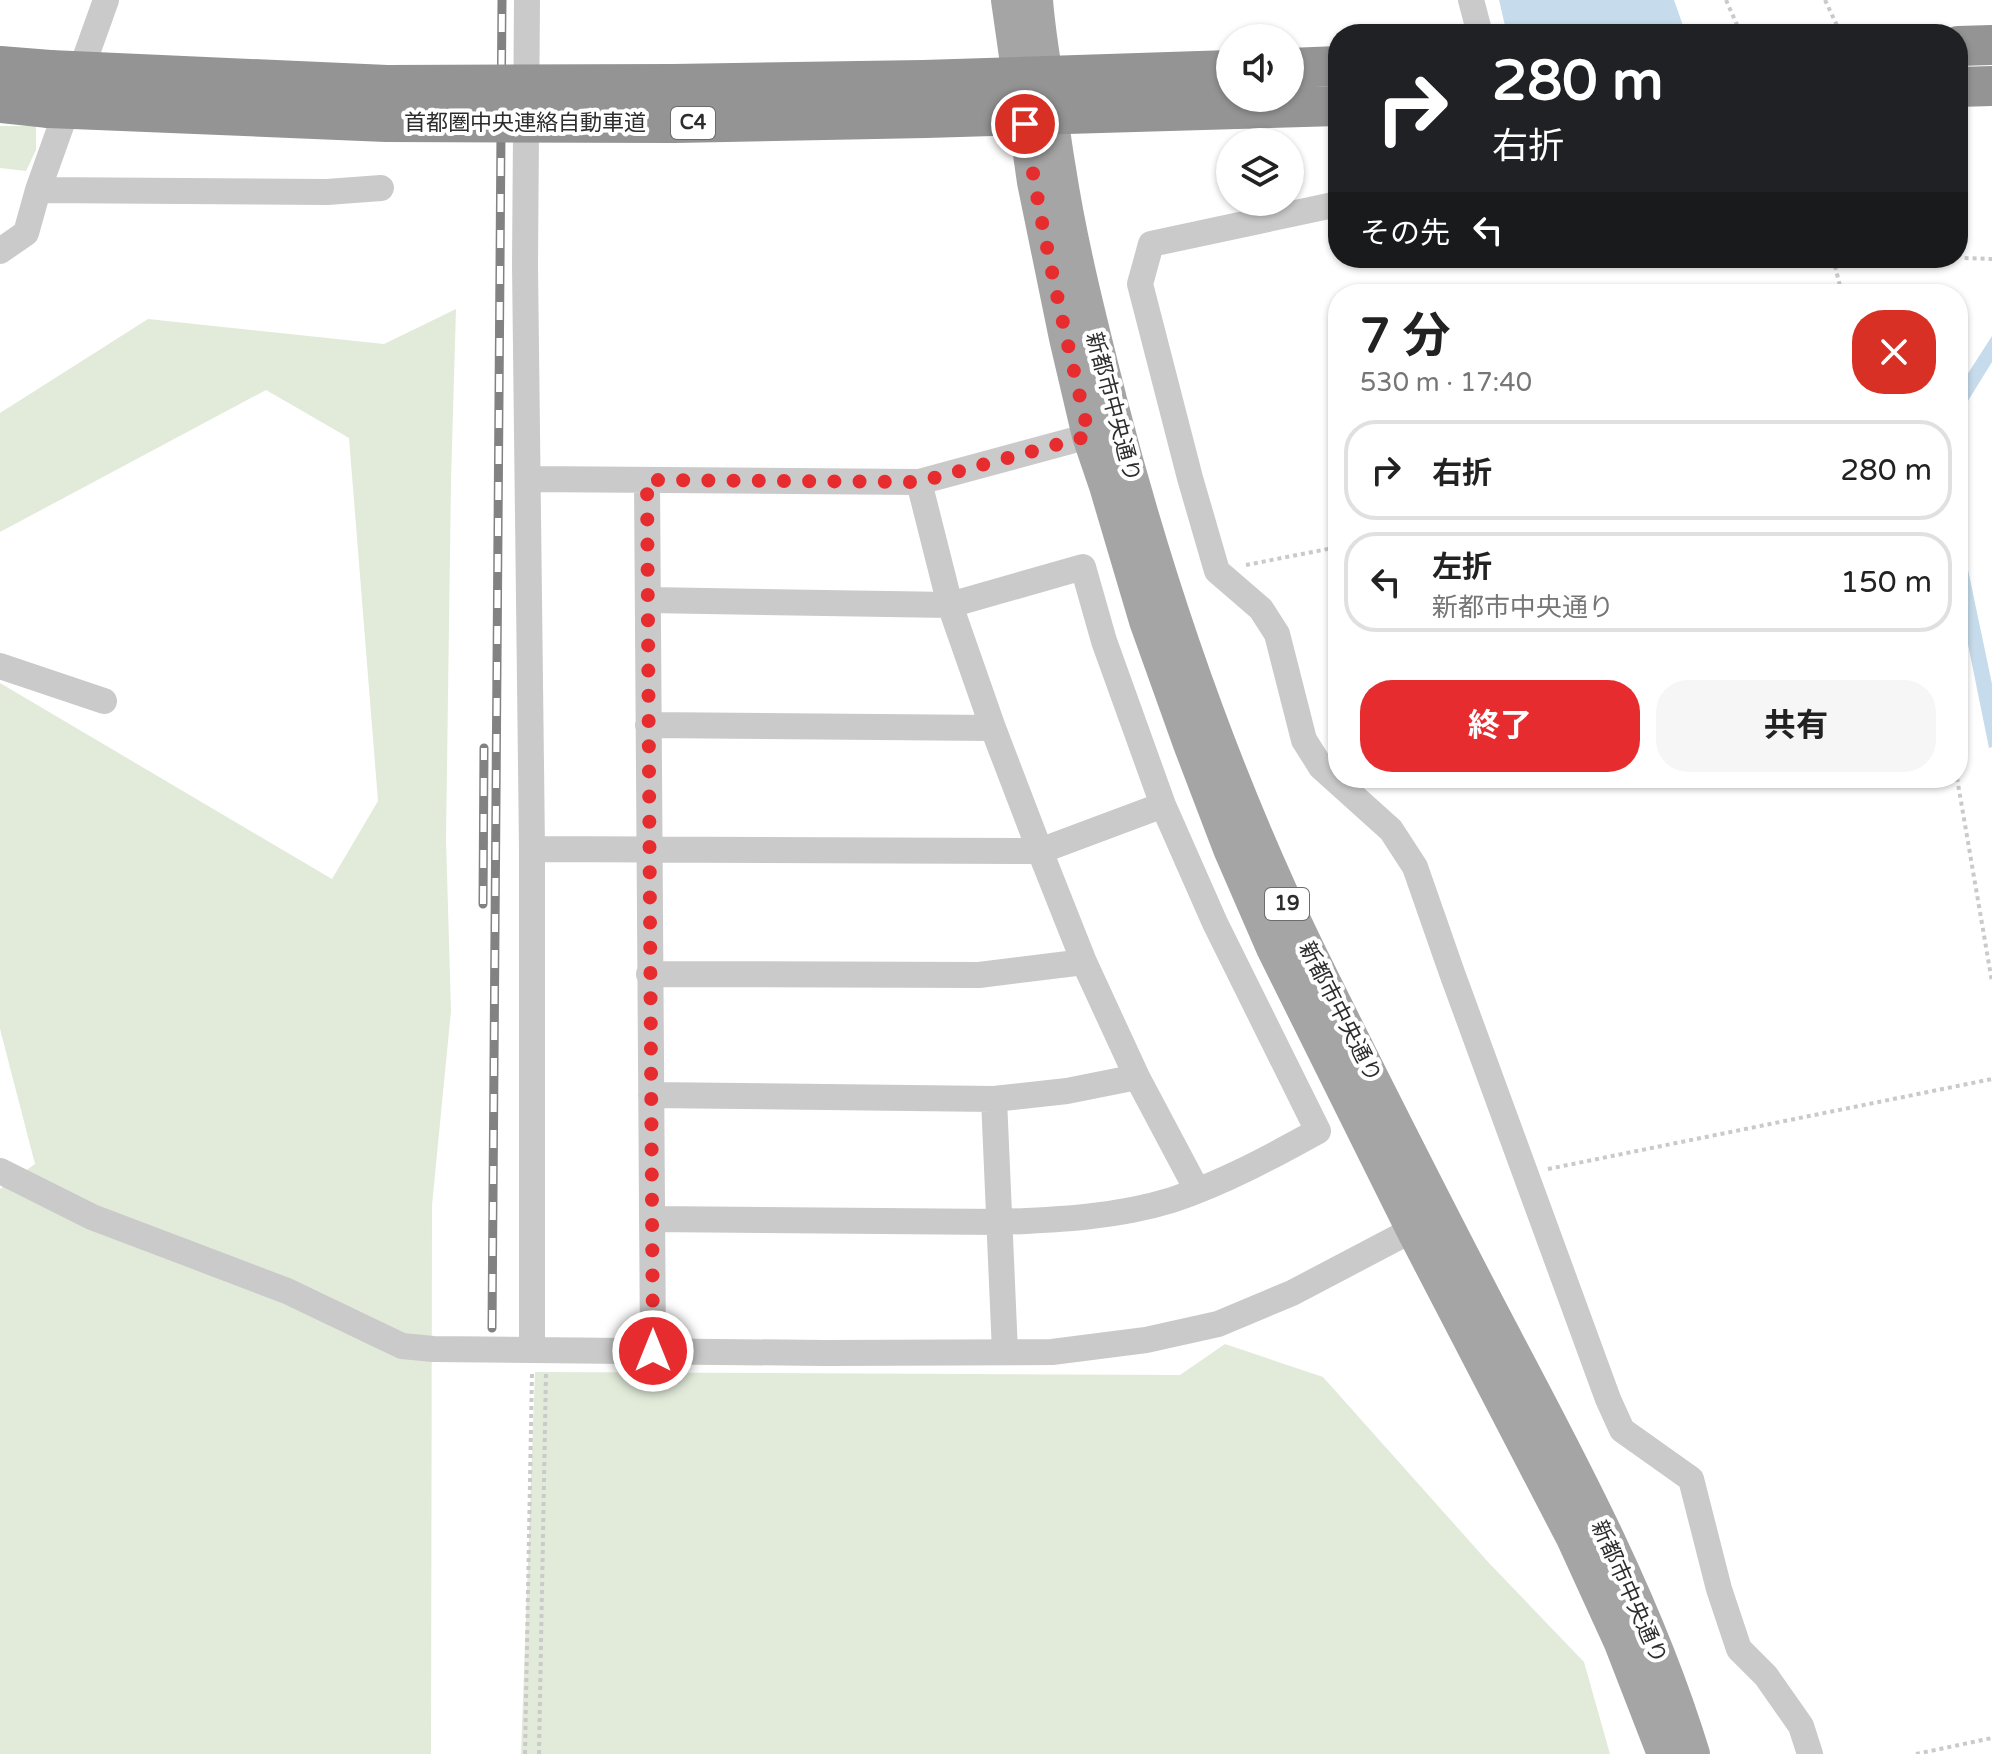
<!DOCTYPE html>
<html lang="ja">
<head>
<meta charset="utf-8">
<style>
	body { margin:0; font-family:"Varela Round","Noto Sans JP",sans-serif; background:#f6f6f6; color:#222; height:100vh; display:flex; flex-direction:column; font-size:30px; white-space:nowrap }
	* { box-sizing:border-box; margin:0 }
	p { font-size:26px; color:#767676 }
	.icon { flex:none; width:44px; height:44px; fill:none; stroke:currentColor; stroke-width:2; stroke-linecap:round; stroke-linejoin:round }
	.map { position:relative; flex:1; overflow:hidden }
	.drawer { position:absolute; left:1328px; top:284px; width:640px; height:504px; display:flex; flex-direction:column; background:#fff; border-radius:32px; box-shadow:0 2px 6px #0004 }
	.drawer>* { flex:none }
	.guide { position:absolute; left:1328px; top:24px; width:640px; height:244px; border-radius:32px; box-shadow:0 2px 6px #0004; background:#202124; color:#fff; overflow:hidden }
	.fabs { position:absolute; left:1216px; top:24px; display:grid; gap:16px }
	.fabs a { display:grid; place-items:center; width:88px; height:88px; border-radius:50%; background:#fff; box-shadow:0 2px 6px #0004; font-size:40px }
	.pin { position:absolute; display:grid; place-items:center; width:68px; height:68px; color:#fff; margin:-34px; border:4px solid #fff; border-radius:50%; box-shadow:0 2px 8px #0007 }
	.me { position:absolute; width:88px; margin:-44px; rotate:0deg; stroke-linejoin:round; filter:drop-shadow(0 0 6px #0008) }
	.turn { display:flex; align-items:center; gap:28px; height:168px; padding:0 32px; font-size:36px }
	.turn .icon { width:104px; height:104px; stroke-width:2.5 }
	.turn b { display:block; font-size:56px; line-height:68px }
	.then { display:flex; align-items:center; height:76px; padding:0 32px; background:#0003; gap:16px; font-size:30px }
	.round { display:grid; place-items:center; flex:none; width:84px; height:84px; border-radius:32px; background:#f6f6f6 }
	.overview { display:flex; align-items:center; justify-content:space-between; height:136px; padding:0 32px }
	h1 { font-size:48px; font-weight:700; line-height:60px }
	.button { display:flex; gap:16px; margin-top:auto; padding:16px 32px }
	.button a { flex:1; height:92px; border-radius:32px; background:#e72c30; color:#fff; font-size:32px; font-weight:700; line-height:92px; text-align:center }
	.button a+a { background:#f6f6f6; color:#222 }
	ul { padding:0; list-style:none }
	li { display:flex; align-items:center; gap:24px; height:100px; margin:0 16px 12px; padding:0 16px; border:4px solid #e0e0e0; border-radius:32px }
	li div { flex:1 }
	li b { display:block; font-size:30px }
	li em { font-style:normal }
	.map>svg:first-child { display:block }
</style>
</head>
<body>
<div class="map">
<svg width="1992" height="1754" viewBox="0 0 1992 1754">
	<rect width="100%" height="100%" fill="#fff"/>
	<!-- green -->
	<path fill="#e2ebda" d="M0 126H36V150L26 171 0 168Z
		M456 309 451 480 446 839 451 1011 432 1205 431 1754H0V1189L35 1164 0 1029V683L332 879 378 801 349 438 266 390 0 532V413L148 319 384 344Z
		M1225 1344 1323 1377 1489 1563 1584 1662 1610 1754H521L535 1372 1180 1375Z"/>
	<!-- water -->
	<path fill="#c6dbeb" d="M1499 0H1674L1686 34H1529L1528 30H1506Z
		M1992 336V362L1958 417V389Z
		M1958 522 1992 684V747L1989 748 1958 595Z"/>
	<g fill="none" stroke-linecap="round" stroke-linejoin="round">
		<!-- path -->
		<path stroke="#cacaca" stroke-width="4" stroke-dasharray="4 4" stroke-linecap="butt" d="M1726 0 1741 34
			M1825 0 1841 34
			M1958 254 1963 258 1992 259
			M1833 258 1842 294
			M1246 565 1338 547
			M1957 778 1992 982
			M1548 1169 1992 1079
			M525 1754 532 1372
			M539 1754 546 1372
			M1916 1754 1992 1738"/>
		<!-- minor -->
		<path stroke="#cacaca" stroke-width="26" d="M527 0 525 265 532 849V1349
			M1471 0 1480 34
			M38 190 327 192 381 188
			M1338 204 1151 244 1140 284 1190 478 1217 571 1261 609 1277 634 1304 740 1321 767 1391 830 1415 867 1452 973 1608 1399 1622 1430 1691 1479 1719 1589 1739 1649 1766 1676 1801 1726 1810 1754
			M0 251 26 233 38 190 106 0
			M528 479 919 482 1089 436
			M647 480 653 1351
			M919 482 950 605 993 728 1040 851 1084 962 1137 1077 1197 1190
			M648 600 950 605 1083 567 1104 641 1163 805 1215 923 1318 1131C1271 1157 1223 1183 1172 1200 1117 1217 1058 1220 1000 1222L652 1219
			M0 666 104 701
			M648 725 993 728
			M532 849 1040 851 1163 805
			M649 974 979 975 1084 962
			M651 1095 994 1099 1067 1091 1137 1077
			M994 1099 1005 1352
			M0 1171 92 1217 287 1291 402 1346 433 1349 825 1353 1052 1352 1146 1340 1218 1324 1292 1293 1429 1221"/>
		<!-- major -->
		<path stroke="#a5a5a5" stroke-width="34" d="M1008 0 1034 182 1066 338 1089 436 1106 486 1146 621 1190 744 1230 849 1273 948 1413 1230 1573 1538 1621 1643 1664 1754
			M1036 0C1038 28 1043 56 1047 85 1051 113 1054 141 1059 169 1071 247 1091 324 1110 400 1159 590 1223 775 1309 952 1372 1079 1436 1206 1502 1332 1574 1468 1648 1606 1693 1754"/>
		<!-- highway -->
		<path stroke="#949494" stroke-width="40" d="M1958 46 1992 45
			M0 66 50 70
			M1290 68 1338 66
			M1958 87 1992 86
			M0 103 49 108"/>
		<!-- rail casing -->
		<g stroke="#828282" stroke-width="9">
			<path id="rail" d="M483 904 484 748
				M492 1328 502 0"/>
		</g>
		<!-- rail -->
		<use href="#rail" stroke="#fff" stroke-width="6" stroke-dasharray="18" stroke-linecap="butt"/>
		<!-- highway-bridge -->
		<path stroke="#949494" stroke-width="40" d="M50 70 387 85 673 84 923 80 1230 70
			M49 108 386 122 674 123 926 118 1338 106"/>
	</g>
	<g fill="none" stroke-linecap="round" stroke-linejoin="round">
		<!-- route -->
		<path stroke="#e72c30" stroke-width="14" stroke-dasharray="0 25.2" d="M653 1351 647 480 919 482 1089 436C1065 333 1041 230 1025 124"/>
	</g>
	<g text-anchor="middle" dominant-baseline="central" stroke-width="8" stroke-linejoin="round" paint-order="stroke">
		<!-- shield labels -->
		<g fill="#fff" stroke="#6c6c6c" stroke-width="2">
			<rect x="671" y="107" width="44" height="32" rx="6"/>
			<rect x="1265" y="888" width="44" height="32" rx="6"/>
		</g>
		<g font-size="20" font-weight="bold" fill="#2d2d2d">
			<text x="693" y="123">C4</text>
			<text x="1287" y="904">19</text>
		</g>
		<!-- street labels -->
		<g font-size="22" fill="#2d2d2d" stroke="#fff">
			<text x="525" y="123">首都圏中央連絡自動車道</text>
			<text transform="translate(1113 407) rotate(75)">新都市中央通り</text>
			<text transform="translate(1340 1012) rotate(63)">新都市中央通り</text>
			<text transform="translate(1629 1592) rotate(66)">新都市中央通り</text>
		</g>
	</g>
</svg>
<div class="fabs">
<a><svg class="icon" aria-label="sound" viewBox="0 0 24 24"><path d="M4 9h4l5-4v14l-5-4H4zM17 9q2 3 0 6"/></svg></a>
<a><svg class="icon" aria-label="layers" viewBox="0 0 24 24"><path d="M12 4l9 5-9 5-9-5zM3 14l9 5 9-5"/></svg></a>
</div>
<div class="pin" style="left:1025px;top:124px;background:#d93025"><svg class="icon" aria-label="arrive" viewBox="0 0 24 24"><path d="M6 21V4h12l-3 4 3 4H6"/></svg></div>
<svg class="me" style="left:653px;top:1351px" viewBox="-20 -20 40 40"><circle r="17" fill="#e72c30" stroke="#fff" stroke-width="3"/><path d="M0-11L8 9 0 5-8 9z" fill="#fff"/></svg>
<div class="guide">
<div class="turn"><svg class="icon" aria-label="right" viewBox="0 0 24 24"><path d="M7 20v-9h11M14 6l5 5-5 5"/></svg><div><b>280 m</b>右折</div></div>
<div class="then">その先<svg class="icon" aria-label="left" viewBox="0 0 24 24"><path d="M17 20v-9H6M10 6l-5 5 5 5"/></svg></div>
</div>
<section class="drawer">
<div class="overview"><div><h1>7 分</h1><p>530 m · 17:40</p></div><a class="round" style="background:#d93025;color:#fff"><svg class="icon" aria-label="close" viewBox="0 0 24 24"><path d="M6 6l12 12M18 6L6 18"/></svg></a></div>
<ul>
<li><svg class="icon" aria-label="right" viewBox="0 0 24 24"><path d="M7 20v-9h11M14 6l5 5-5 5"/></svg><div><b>右折</b></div><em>280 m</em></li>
<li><svg class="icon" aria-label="left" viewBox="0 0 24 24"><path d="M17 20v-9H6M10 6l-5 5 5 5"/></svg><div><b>左折</b><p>新都市中央通り</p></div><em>150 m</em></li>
</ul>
<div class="button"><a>終了</a><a>共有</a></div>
</section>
</div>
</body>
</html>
